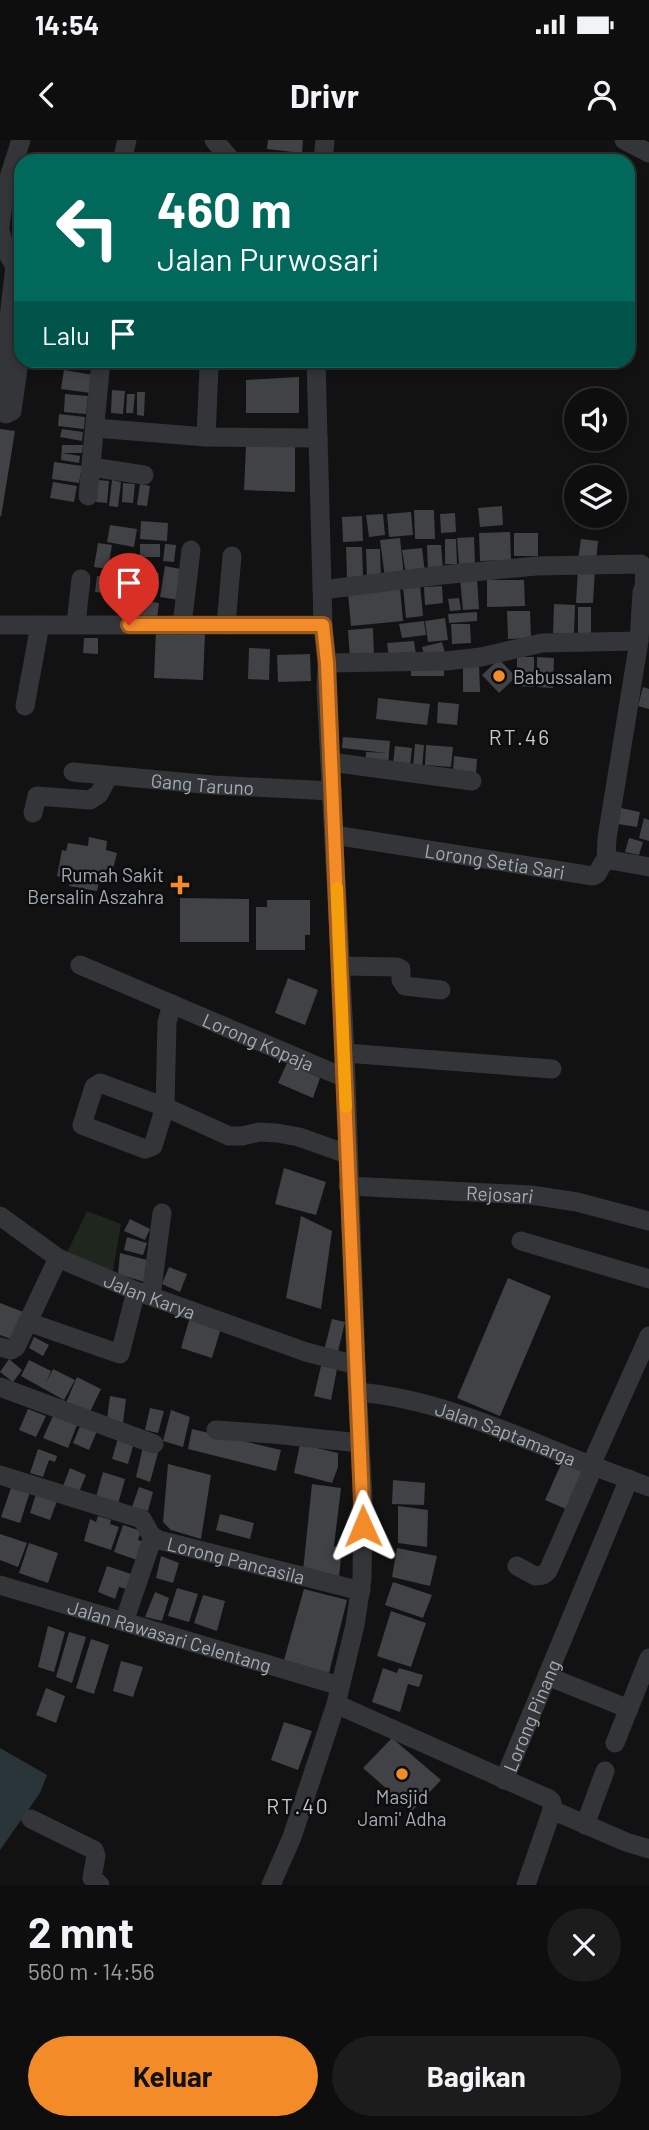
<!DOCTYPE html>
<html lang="id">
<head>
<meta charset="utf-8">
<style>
	body { margin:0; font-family:Barlow,sans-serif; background:#1c1c1c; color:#f1f3f6; height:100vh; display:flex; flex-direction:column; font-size:26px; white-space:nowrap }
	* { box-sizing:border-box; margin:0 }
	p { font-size:23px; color:#9b9c9e }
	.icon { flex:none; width:38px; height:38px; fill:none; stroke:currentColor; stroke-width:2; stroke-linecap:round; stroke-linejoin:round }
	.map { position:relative; height:1745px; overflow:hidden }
	.drawer { display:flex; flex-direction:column; background:#0e0e0e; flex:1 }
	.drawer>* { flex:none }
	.top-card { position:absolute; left:14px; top:14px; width:621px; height:214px; border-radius:21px; box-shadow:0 4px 10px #0003,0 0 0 2px #2e2e2e; background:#00695c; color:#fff; overflow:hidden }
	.tools { position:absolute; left:564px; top:248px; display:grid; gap:14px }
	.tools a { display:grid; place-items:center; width:63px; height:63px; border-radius:50%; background:#0e0e0e; box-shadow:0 4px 10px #0003,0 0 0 2px #2e2e2e; font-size:35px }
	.pin { position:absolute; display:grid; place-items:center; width:60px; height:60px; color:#fff; margin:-72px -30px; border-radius:50% 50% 50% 0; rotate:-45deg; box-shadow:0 0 7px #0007 }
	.pin .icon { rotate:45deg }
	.me { position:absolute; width:77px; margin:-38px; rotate:359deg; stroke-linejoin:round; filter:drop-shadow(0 0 5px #0008) }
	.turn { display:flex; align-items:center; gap:24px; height:147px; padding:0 28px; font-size:32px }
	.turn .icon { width:91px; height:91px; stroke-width:2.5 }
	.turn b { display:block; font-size:49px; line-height:60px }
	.then { display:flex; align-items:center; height:66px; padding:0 28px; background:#0003; gap:14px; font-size:26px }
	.round { display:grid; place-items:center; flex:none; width:74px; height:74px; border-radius:37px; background:#1c1c1c }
	.overview { display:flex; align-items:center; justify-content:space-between; height:119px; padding:0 28px }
	h1 { font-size:42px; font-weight:700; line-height:52px }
	.button { display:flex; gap:14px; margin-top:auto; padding:14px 28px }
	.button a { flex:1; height:80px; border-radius:42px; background:#f38b29; color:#111; font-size:28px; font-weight:700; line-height:80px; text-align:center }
	.button a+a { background:#1c1c1c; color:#f1f3f6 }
	.status { display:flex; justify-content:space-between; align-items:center; height:49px; padding:0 35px; background:#0e0e0e; direction:ltr }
	.status svg { height:19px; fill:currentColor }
	header { display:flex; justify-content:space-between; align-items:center; height:91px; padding:0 28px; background:#0e0e0e; font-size:32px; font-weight:700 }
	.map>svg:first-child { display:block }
</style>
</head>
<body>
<div class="status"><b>14:54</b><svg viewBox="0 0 49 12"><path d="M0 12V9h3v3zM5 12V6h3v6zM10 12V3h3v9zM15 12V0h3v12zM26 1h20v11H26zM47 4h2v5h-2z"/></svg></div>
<header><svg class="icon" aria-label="back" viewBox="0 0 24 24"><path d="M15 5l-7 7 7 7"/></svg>Drivr<svg class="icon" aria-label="person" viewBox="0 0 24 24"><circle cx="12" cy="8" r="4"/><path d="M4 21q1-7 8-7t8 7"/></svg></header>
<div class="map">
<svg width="649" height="1745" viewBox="0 0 649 1745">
	<rect width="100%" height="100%" fill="#121213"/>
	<!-- green -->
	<path fill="#1e261e" d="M87 1071 121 1084 112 1136 66 1115Z"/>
	<!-- water -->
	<path fill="#2a3539" d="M0 1608 47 1635 40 1653 0 1710Z"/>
	<!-- building -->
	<path fill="#414246" d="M268 0H303L302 13 267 9Z
		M67 220 93 221V230L67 227Z
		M64 230 93 235 91 253 61 249Z
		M299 237V273H246V240Z
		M112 250 125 251 123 274 111 273Z
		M137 252H145L144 276 137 275Z
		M65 254 88 256 86 274 64 272Z
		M127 254H135L133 273H126Z
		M59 274 85 277 84 289 58 286Z
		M0 289 15 291 1 377 0 376Z
		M62 289 83 292 82 301 60 297Z
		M62 305H83L82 313H62L80 316 79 323 61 320Z
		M246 306H295V352L244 350Z
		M54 322 82 326 79 343 52 339Z
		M98 340 109 341 107 363 96 362Z
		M112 340 121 342 118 367 109 366Z
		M53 342 77 346 74 362 50 358Z
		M123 343 135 344 133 363 122 362Z
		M140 344 150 346 147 366 137 365Z
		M502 366 503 385 480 387 478 368Z
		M414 370H434L435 399H415Z
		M411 372 413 395 389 397 387 374Z
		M455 373 456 392 441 393 440 374Z
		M383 374 385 395 369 397 366 375Z
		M362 376 363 401 343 402 342 377Z
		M141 381 168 383 167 401 140 399Z
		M110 385 137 389 134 407 107 402Z
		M510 392 511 420 480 421 479 393Z
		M514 393H538V416H514Z
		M474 397 475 423 459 424 457 398Z
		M400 398 404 436 385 438 380 400Z
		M445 399H456L457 424H445Z
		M581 399 598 401 596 421 578 420Z
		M98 403 112 405 108 429 94 427Z
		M140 404H160V417H140Z
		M165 404 176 405 174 422 163 421Z
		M427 405H441L443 429 428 430Z
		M346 407H362L363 437H347Z
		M422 408 425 433 406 435 402 410Z
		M366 409H380L381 438H367Z
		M119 422 135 424 133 434 118 432Z
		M165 426 185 430 179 460 160 457Z
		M578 428 595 429 593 463H576Z
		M145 432 159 433 157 455 143 454Z
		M97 436 106 437 104 453 95 452Z
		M114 437 138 439 136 465 112 463Z
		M477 438 479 469 463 470 460 439Z
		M487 440H524L525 466 487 467Z
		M420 445 423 476 406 478 403 447Z
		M442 446 443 463 425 465 424 447Z
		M400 448 403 481 351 486 348 453Z
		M459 458 461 470 450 471 448 459Z
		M141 460 159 463 157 478 139 476Z
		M554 464 575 465 574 494 553 493Z
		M578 467H591V493H578Z
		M507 471H530L531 498 508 499Z
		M477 472V481L449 483 448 474Z
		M445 478 448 500 428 502 425 481Z
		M424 481 426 495 402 498 399 484Z
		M451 484H470L471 503 452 504Z
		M373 488 374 516 350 518 348 490Z
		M156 491 205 493 203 540 154 538Z
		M84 498H98V514L83 513Z
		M414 501 416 515 389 518 387 503Z
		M442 502 445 513 425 518 422 507Z
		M249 508 270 509 269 540 248 539Z
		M310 514 311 541 278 542 277 515Z
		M517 517H534V547L517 546Z
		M537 517 554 518 553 548 537 547Z
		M499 519 516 537 499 553 482 535Z
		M463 523H479L480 552H463Z
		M444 524V536H411V525Z
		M643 547 649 549V569L638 566Z
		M378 558 430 564 427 585 376 579Z
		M438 562 459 564 457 585 437 583Z
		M343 597 390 601 388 627 365 626 366 612 387 613 342 608Z
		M415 604 424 605 422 629 413 628Z
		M426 605 453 607 451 627 425 625Z
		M395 606 412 608 410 626 393 623Z
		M454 616 477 619 476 633 453 631Z
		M621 668 640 672 637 687 618 684Z
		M644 678 649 680V701L639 698Z
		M89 697 107 701 106 710 117 713 113 729 107 728 106 731H101L97 751 69 746 70 739 57 736 62 710 66 711 68 703 88 706Z
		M629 698 643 702 639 715 625 712Z
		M180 758 249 759V802H180Z
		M267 760H310V795H305V810H256V767H267Z
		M288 838 318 850 305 885 275 873Z
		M287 923 320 938 313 958 278 943Z
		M284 1028 326 1042 316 1075 275 1064Z
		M301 1076 332 1091 321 1169 286 1158Z
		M130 1079 150 1089 145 1100 124 1091Z
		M127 1097 147 1103 143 1115 124 1110Z
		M120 1113 151 1121 148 1143 118 1134Z
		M169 1127 187 1134 180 1152 162 1144Z
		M508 1138 551 1156 500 1276 457 1258Z
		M0 1163 26 1173 14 1200 0 1195Z
		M190 1177 221 1188 212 1218 181 1208Z
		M332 1179 345 1182 337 1216 324 1211Z
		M34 1197 49 1205 43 1216 29 1208Z
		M9 1219 22 1230 13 1242 0 1232Z
		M29 1220 51 1231 46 1243 53 1229 75 1240 64 1260 21 1236Z
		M321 1226 337 1229 331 1260 314 1256Z
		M77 1237 101 1249 89 1274 66 1263Z
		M110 1256 126 1259 123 1283 107 1279Z
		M150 1268 164 1271 158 1293 145 1290Z
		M28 1269 46 1276 36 1297 19 1290Z
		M171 1270 190 1277 183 1307 163 1301Z
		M53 1276 77 1285 68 1308 43 1298Z
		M81 1284 97 1291 89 1310 73 1303Z
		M192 1289 281 1310 276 1331 188 1309Z
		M118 1298 134 1303 128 1324 112 1319Z
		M300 1304 338 1313V1327L332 1343 294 1333Z
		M143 1307 158 1313 150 1342 136 1337Z
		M38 1309 57 1316 55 1322 49 1320 43 1337 30 1333Z
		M562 1322 590 1333 573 1372 545 1360Z
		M168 1324 211 1335 201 1399 171 1390 163 1382Z
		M70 1328 86 1335 79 1352 63 1346Z
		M103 1332 125 1339 118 1364 96 1357Z
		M393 1340 425 1343 424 1365 392 1364Z
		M312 1344 341 1348 334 1406 342 1408 339 1437 303 1431Z
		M12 1345 30 1352 20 1383 1 1377Z
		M139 1347 153 1352 148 1371 132 1367Z
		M36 1354 57 1361 50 1380 30 1373Z
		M398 1366 428 1370 427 1407 398 1403Z
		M220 1374 254 1383 250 1399 216 1390Z
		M98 1376 111 1380 110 1384 119 1387 111 1410 84 1401 90 1379 96 1382Z
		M123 1385 141 1391 138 1400 147 1403 140 1421 114 1412Z
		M0 1394 27 1403 18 1427 0 1420Z
		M29 1403 58 1413 48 1443 19 1433Z
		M397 1408 437 1416 430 1446 392 1437Z
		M161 1416 179 1423 173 1443 156 1438Z
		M107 1426 131 1434 126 1449 119 1447 115 1459 98 1452Z
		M393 1442 432 1455 423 1478 385 1465Z
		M177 1448 198 1454 189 1482 168 1476Z
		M304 1449 347 1460 329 1533 284 1520Z
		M155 1452 169 1458 162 1481 145 1477Z
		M203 1455 225 1461 217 1491 194 1483Z
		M391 1471 426 1483 411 1527 377 1516Z
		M48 1486 65 1492 54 1532 38 1527Z
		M69 1492 86 1497 72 1543 56 1537Z
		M91 1499 109 1505 94 1554 76 1548Z
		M121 1521 143 1527 133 1557 113 1551Z
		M383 1528 397 1533 399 1528 423 1535 419 1547 408 1544 400 1572 372 1562Z
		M46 1548 65 1556 56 1583 36 1575Z
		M284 1582 312 1591 298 1630 271 1620Z
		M392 1598 441 1640 412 1671 363 1628Z"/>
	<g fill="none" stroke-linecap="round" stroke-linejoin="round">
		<!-- minor -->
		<g stroke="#333538" stroke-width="19">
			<path d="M214 0 232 21"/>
			<path d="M624 0 649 13"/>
			<path d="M122 21 127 0"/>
			<path d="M323 21 325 0"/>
			<path d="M0 88 4 53 21 0"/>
			<path d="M0 91 6 111 15 126 0 254"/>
			<path d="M204 220 209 227 206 297 318 298"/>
			<path d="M0 271 6 274 12 271 21 207"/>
			<path d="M95 288 206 297"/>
			<path d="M91 327 144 335"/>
			<path d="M88 356 101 220"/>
			<path d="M322 450 442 435 536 426 641 424 645 429 644 448"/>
			<path d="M76 484 81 439"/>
			<path d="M0 485H323"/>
			<path d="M182 485 191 410"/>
			<path d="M226 485 232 416"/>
			<path d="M327 523 446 521 481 517 542 503 639 501"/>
			<path d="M25 566 40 485"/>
			<path d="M330 622 472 641"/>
			<path id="s1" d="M73 632 213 645 332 651"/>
			<path d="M33 673 37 656 90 660 99 654 108 637"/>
			<path id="s2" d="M334 695 593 736 597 734 603 723 610 720 649 727"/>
			<path d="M606 721 607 698 639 501 642 452 644 448 649 449"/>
			<path id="s3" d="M80 825 345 938"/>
			<path d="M341 826 397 827 401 829V840L405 846 441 850"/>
			<path d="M172 864 167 882 165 967 153 1006 145 1009 82 985 94 947 100 943 165 967 229 996H242L259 992 277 993 299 997 347 1014"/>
			<path d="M345 913 552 929"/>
			<path id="s4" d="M348 1046 531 1055 577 1062 649 1081"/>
			<path d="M0 1076 58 1118"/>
			<path d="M521 1101 649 1139"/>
			<path d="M151 1156 162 1073"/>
			<path d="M28 1182 120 1214 136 1151"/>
			<path id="s5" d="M0 1207 11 1210 16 1207 58 1118 136 1151 306 1212 356 1225"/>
			<path d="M0 1247 154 1304"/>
			<path id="s6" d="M358 1252C428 1258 494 1286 558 1312 588 1325 619 1335 649 1347"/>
			<path d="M216 1290 273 1294 360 1303"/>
			<path d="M591 1325 649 1196"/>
			<path id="s7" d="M0 1335 142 1379 151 1395 159 1400 361 1451"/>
			<path d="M517 1426 535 1436 543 1435 548 1431 594 1326"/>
			<path id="s8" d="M0 1445 340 1546"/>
			<path d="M124 1482 153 1397"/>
			<path d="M547 1536 629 1569"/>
			<path d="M336 1564 549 1659 552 1662V1670L526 1745"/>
			<path d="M615 1603 649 1518"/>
			<path id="s9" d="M504 1640 629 1339"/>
			<path d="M552 1670 626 1702 649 1709"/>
			<path d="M31 1679 94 1710 96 1716 92 1738 100 1745"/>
			<path d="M585 1685 605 1631"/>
			<path d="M271 1745 292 1697 336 1564 355 1485 362 1439 363 1359 356 1225 345 913 326 548 327 523 323 485 316 220"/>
		</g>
	</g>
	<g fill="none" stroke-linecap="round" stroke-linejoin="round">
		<!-- route casing -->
		<g stroke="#9e5a1b" stroke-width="18">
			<path id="route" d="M129 485H323L327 523 363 1386"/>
		</g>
		<!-- route -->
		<use href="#route" stroke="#f38b29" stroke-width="12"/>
		<!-- slow -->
		<path stroke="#f59e0b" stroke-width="12" d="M337 748 346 967"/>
	</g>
	<!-- markers -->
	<g fill="#f38b29" stroke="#0d0d0e" stroke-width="2.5">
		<circle cx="499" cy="536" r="7"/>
		<path d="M176.5 734.5h7v7h7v7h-7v7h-7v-7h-7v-7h7z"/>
		<circle cx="402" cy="1634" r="7"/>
	</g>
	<g text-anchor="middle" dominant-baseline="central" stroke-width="5" stroke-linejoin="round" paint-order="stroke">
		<!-- poi labels -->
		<g font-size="19" fill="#a3abb4" stroke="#0d0d0e" text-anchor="start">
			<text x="513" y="536">Babussalam</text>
			<text x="164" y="734" text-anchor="end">Rumah Sakit<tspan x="164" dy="22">Bersalin Aszahra</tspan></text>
			<text x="402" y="1656" text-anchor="middle">Masjid<tspan x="402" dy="22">Jami' Adha</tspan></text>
		</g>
		<!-- street labels -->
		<g font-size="19" fill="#a3abb4" stroke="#0d0d0e">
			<text stroke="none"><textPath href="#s1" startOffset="130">Gang Taruno</textPath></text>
			<text stroke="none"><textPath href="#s2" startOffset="163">Lorong Setia Sari</textPath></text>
			<text stroke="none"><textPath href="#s3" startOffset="194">Lorong Kopaja</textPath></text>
			<text stroke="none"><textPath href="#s4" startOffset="152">Rejosari</textPath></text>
			<text stroke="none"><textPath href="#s5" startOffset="215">Jalan Karya</textPath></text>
			<text stroke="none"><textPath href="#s6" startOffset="154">Jalan Saptamarga</textPath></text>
			<text stroke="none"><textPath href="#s7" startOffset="256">Lorong Pancasila</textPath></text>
			<text stroke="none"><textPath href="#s8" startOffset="177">Jalan Rawasari Celentang</textPath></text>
			<text stroke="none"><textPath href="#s9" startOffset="70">Lorong Pinang</textPath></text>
		</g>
		<!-- neighbourhood labels -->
		<g font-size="21" letter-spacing="2" fill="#c4c9d0" stroke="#0d0d0e">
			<text x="520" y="596">RT.46</text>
			<text x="298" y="1665">RT.40</text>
		</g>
	</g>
</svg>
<div class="tools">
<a><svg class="icon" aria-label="sound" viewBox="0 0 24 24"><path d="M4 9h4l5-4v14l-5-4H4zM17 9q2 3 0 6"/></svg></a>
<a><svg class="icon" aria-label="layers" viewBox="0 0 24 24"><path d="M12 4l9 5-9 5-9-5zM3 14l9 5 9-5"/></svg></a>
</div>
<div class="pin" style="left:129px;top:485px;background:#d93025"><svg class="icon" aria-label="arrive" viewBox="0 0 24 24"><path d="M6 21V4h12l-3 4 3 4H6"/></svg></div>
<svg class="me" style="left:363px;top:1386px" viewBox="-20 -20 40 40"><path d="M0-17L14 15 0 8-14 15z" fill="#f38b29" stroke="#fff" stroke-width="4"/></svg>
<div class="top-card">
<div class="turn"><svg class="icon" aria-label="left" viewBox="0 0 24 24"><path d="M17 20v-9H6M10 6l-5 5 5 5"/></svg><div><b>460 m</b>Jalan Purwosari</div></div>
<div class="then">Lalu<svg class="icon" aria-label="arrive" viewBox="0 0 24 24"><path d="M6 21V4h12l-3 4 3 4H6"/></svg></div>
</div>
</div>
<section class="drawer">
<div class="overview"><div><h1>2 mnt</h1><p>560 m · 14:56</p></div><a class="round"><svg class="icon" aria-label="close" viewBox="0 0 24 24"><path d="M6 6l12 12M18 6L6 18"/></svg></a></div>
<div class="button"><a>Keluar</a><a>Bagikan</a></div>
</section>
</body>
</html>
